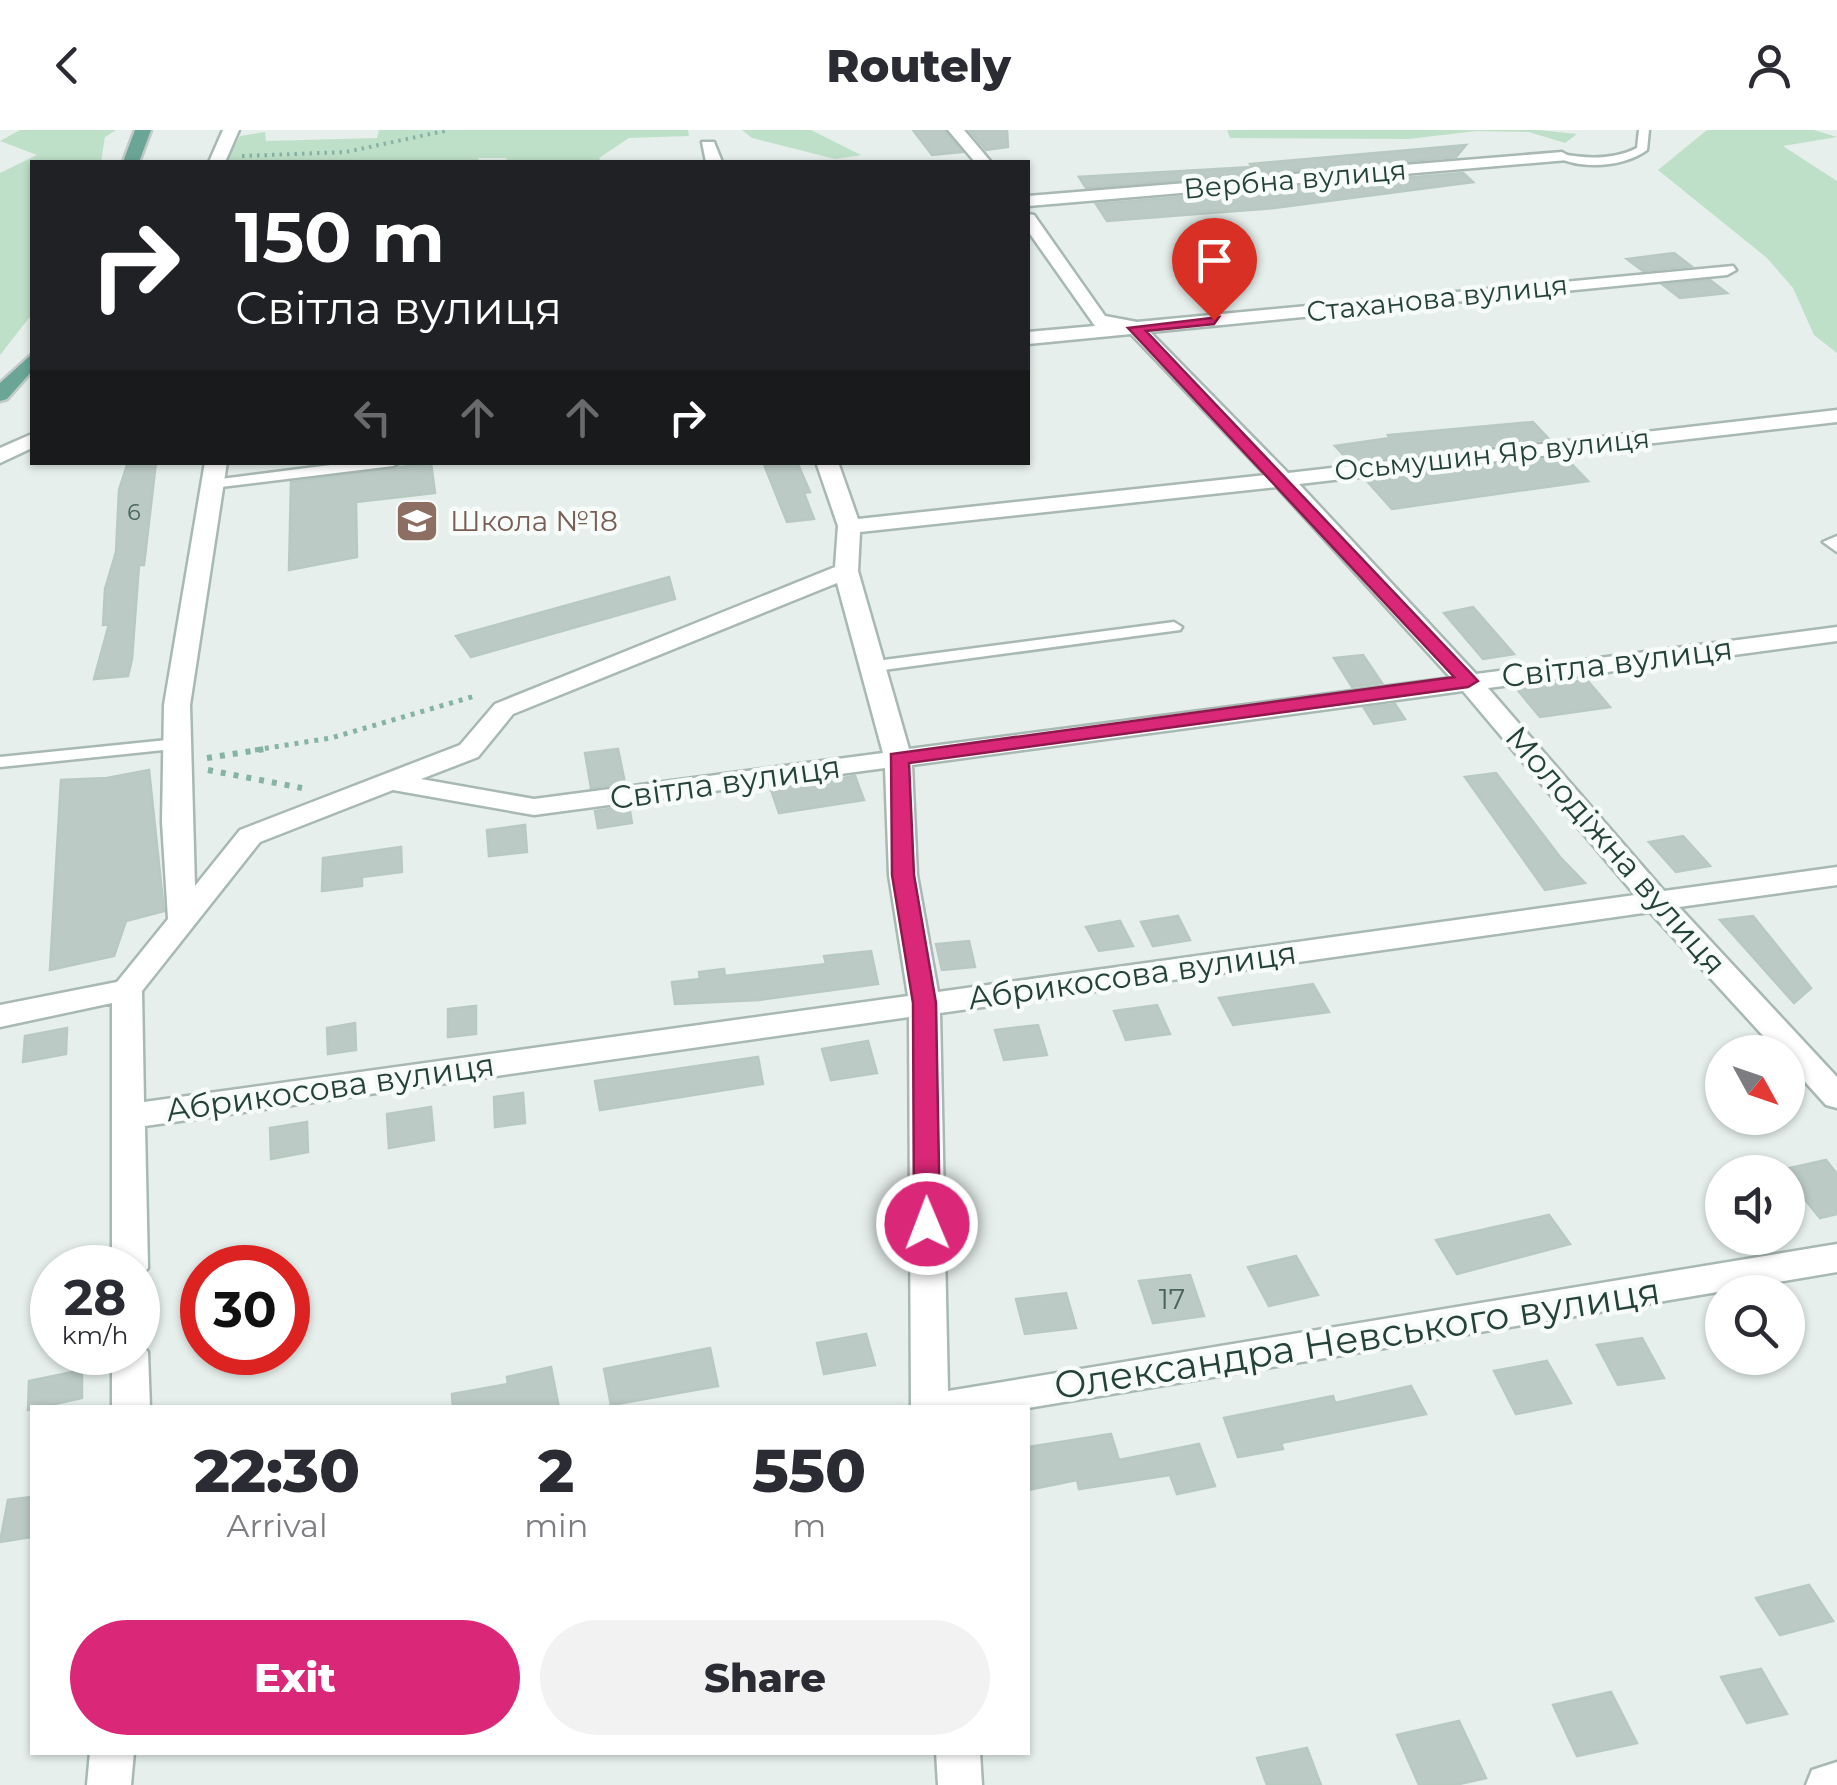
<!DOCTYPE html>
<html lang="en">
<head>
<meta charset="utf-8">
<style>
	body { margin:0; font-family:Montserrat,sans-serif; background:#f2f2f3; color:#2b2b33; height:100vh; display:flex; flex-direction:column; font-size:38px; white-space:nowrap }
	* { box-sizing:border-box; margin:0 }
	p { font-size:32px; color:#7c7c81 }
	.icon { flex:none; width:55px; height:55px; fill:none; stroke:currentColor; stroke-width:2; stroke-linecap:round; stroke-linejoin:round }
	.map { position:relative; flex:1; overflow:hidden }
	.details { position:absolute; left:30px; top:1275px; width:1000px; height:350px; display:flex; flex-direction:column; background:#fff; border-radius:0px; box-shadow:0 2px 8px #0004 }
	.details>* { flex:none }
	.banner { position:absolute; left:30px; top:30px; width:1000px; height:305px; border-radius:0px; box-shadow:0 2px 8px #0004; background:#202124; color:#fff; overflow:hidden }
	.needle { width:65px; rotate:130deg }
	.tools { position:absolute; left:1705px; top:905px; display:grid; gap:20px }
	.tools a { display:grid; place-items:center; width:100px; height:100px; border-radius:50%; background:#fff; box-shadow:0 2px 8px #0004; font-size:50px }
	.speed { position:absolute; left:30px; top:1115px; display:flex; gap:20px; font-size:50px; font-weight:700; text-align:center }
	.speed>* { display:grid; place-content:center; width:130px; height:130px; border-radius:50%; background:#fff; box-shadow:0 2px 8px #0004; line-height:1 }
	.speed small { font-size:25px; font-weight:400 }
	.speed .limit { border:15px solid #d22; background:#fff; color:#111 }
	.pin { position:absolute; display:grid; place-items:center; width:85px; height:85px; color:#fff; margin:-102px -42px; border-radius:50% 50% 50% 0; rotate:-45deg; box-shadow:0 0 10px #0007 }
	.pin .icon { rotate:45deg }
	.me { position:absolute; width:110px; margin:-55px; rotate:359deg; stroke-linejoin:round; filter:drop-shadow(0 0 8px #0008) }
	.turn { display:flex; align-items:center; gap:35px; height:210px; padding:0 40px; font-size:45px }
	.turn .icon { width:130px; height:130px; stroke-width:2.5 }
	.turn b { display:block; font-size:70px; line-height:85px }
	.lanes { display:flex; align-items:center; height:95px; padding:0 40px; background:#0003; justify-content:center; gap:50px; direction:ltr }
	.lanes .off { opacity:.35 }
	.eta { display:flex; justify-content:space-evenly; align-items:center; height:170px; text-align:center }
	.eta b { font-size:60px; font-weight:800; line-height:70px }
	.cta { display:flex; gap:20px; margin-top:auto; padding:20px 40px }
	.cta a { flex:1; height:115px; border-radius:60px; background:#db2777; color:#fff; font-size:40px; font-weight:800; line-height:115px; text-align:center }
	.cta a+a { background:#f2f2f3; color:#2b2b33 }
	header { display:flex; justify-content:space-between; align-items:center; height:130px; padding:0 40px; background:#fff; font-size:45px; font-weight:800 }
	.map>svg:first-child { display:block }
</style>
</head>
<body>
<header><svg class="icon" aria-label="back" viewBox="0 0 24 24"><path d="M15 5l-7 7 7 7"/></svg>Routely<svg class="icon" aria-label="person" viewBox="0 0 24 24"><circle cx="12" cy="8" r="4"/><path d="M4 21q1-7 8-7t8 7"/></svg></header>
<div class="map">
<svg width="1837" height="1655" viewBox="0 0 1837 1655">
	<rect width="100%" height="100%" fill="#e6efeb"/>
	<!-- green -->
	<path fill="#bfe0c8" d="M20 0H116L105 7 101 32H32V184L0 225V43L37 25 0 11Z
		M379 0H688L689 6 629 8 599 28 601 32H508L506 28H478L480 32H225L240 6 265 2 266 11 377 8Z
		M742 0H811L861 25 835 29 752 8Z
		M1227 0H1538L1577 4 1565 13 1529 2 1476 1 1409 9 1230 8Z
		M1707 0H1814L1837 7 1783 16 1837 51V223L1814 205 1793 158 1767 128 1658 40Z"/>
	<!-- building -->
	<path fill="#bbcac4" stroke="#b8c9c2" stroke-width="2.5" d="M913 0H944L962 22 932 25Z
		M969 0H1007L1008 17 986 20Z
		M1466 15 1456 27 1086 58 1079 47 1252 37 1250 34Z
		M1463 43 1473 52 1274 78 1107 91 1096 74Z
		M1674 123 1691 136 1643 141 1627 129Z
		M1710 150 1727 163 1680 168 1663 155Z
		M1533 292 1549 309 1350 332 1335 316 1390 308 1388 305Z
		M1565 327 1588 351 1392 379 1366 350Z
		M128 332H156L144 435H139L132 529 128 546 94 549 109 494 103 495 105 459 116 422 119 360Z
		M763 332H797L810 362 804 363 814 389 787 392Z
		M431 333 435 363 356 372 357 427 289 440 291 352Z
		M669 447 675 469 471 527 456 506Z
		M1473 477 1514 524 1483 529 1444 483Z
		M1363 525 1382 553 1352 557 1334 528Z
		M1587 550 1610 577 1540 587 1516 558Z
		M1395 574 1405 589 1374 594 1364 578Z
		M618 619 625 653 591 658 585 623Z
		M149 640 164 781 126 791 114 826 50 840 61 650 107 648Z
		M1496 643 1560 727 1585 753 1545 760 1465 647Z
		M855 646 864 670 779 683 771 660Z
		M629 676 632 693 598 698 595 681Z
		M525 695 527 722 489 726 487 700Z
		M1683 706 1710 736 1676 742 1649 712Z
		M401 717 402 742 362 747V756L322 761 323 728Z
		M1178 786 1190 810 1153 816 1141 792Z
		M1753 786 1811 858 1794 873 1720 790Z
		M1120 791 1133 816 1099 821 1086 797Z
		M969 811 975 837 942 840 936 814Z
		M871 821 878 854 759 870 675 874 672 852 700 849 699 842 724 839 725 846 826 834 824 826Z
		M1313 854 1329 882 1233 895 1219 868Z
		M1157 875 1170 904 1126 910 1114 881Z
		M476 876V904L448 907V879Z
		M355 893 356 920 328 924 327 898Z
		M1038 895 1047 925 1004 930 995 900Z
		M67 898 66 924 23 932 25 906Z
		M868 911 877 943 831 950 822 919Z
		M758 927 763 954 600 980 595 951Z
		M523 963 525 993 495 997 494 967Z
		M431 977 434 1010 389 1018 387 984Z
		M307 992 308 1022 271 1029 270 998Z
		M1826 1030 1837 1044V1084L1820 1088 1781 1040Z
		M1549 1085 1570 1114 1457 1144 1436 1110Z
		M1296 1126 1318 1165 1269 1176 1248 1137Z
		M1190 1145 1204 1186 1153 1193 1139 1151Z
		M1066 1163 1076 1198 1025 1204 1016 1169Z
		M866 1204 875 1235 824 1244 817 1213Z
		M1642 1208 1664 1248 1618 1255 1597 1215Z
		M710 1218 718 1256 611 1275 604 1239Z
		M1547 1231 1571 1273 1516 1284 1494 1241Z
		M551 1237 559 1278H453L452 1264 508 1254 507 1247Z
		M82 1240V1268L28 1280 29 1251Z
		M1411 1256 1426 1284 1281 1313 1283 1319 1238 1327 1224 1288 1333 1266 1335 1273Z
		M1111 1304 1119 1330 1199 1314 1215 1356 1177 1364 1170 1345 1079 1359 1077 1350 1028 1360V1317Z
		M32 1367V1407L0 1412 8 1370Z
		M1809 1455 1833 1491 1780 1505 1756 1468Z
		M1761 1539 1787 1584 1747 1593 1721 1547Z
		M1611 1562 1637 1613 1577 1626 1553 1575Z
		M1459 1591 1486 1648 1455 1655H1419L1397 1605Z
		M1307 1618 1321 1655H1267L1257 1628Z"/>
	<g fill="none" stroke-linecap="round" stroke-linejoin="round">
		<!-- lane casing -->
		<g stroke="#a8b8b2" stroke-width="5">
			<path id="lane" d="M1639 0H1649L1647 20C1624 37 1582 40 1557 27L1562 24C1587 29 1613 30 1637 18Z
				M354 332H400L393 336 213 358 206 354 213 350Z
				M1174 492 1182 497 1180 500 876 541 868 536 876 531Z
				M177 609 183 610 186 614 183 618 0 637V627Z"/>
		</g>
		<!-- street casing -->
		<g stroke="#a8b8b2" stroke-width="5">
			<path id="street" d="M223 0H239L225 32H209Z
				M948 0H964L991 32H975Z
				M702 12H714L722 32H706Z
				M1562 22 1570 27 1568 30 1028 76V66Z
				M1028 84 1034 85 1105 186 1137 192 1733 136 1736 140 1727 145 1150 202 1288 343 1837 280V292L1299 354 1476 544 1837 497V511L1488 558 1664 761 1837 737V755L1679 777 1837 947V978L1826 975 1788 933V922H1778L1650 782 940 883 948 1261 1837 1114V1142L1028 1278H911L909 887 145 996 148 1138 138 1149V1138H112V873L0 897V875L117 852 168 789 162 692 164 575 205 332H227L190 575 195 756 240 700 460 615 495 574 835 437 838 396 816 332H838L858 389 1266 345 1131 204 1028 214V202L1095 196 1028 101ZM1277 357 1451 548 909 619 858 441 860 402ZM837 453 883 623 534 669 421 649 478 627 513 584ZM1463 561 1635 765 938 862 917 745 912 635ZM885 638 889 745 908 866 144 972 142 861 260 712 393 660 534 685Z
				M32 304V318L0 333V318Z
				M1837 406V422L1823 412Z
				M138 1210 148 1222 150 1278H112V1222H138Z
				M90 1622H134L131 1655H87Z
				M936 1622H980L982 1655H938Z
				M1837 1632V1655H1806L1812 1640Z"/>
		</g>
		<!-- primary casing -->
		<g stroke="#c2cac8" stroke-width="5">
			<path id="primary" d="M135 0H151L139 32H123Z
				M32 224V241L7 269 0 271V253Z"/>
		</g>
		<!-- path-far2 -->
		<path stroke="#86b3a5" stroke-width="4" stroke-dasharray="2.5 5" stroke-linecap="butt" d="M242 26 346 22 449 0"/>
		<!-- path-far1 -->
		<path stroke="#86b3a5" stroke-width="5" stroke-dasharray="4 6" stroke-linecap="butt" d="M255 620 331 608 475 566"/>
		<!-- path -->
		<path stroke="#86b3a5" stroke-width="6" stroke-dasharray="5 8" stroke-linecap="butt" d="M207 628 271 618
			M208 640 302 658"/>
		<!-- lane -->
		<use href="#lane" fill="#fff" fill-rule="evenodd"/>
		<!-- street -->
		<use href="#street" fill="#fff" fill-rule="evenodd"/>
		<!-- primary -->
		<use href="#primary" fill="#6aa596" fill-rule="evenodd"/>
	</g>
	<!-- route -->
	<path fill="#db2777" stroke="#8e194d" stroke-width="2.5" d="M1219 187 1214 194 1146 201 1478 551 1468 557 909 633 914 745 936 873 940 1094 927 1103 918 1101 914 1094 913 873 892 745 891 624 1454 547 1128 198Z"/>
	<!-- icons -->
	<defs>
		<g id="school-square" transform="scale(2.25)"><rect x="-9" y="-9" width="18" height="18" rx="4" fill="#8d6e63" stroke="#f7fbf9"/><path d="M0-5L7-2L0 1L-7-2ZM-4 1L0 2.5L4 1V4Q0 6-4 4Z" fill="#fff"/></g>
	</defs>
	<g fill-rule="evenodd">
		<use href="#school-square" x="417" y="391"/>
	</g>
	<g text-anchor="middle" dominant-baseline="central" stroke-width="9" stroke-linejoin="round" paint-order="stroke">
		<!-- far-number labels -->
		<g font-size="22" fill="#4a645c">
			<text x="134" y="382">6</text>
		</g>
		<!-- far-street labels -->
		<g font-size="28" fill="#24423a" stroke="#f7fbf9">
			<text transform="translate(1295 49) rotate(-5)">Вербна вулиця</text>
			<text transform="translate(1437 168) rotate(-6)">Стаханова вулиця</text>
			<text transform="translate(1492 324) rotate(-6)">Осьмушин Яр вулиця</text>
		</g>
		<!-- far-education labels -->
		<g font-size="28" fill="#785e54" stroke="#f7fbf9" text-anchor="start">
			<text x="450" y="391">Школа №18</text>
		</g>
		<!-- number labels -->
		<g font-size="28" fill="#4a645c">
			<text x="1172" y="1169">17</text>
		</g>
		<!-- street labels -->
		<g font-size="32" fill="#24423a" stroke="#f7fbf9">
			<text transform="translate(1617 532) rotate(-7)">Світла вулиця</text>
			<text transform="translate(725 652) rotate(-8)">Світла вулиця</text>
			<text transform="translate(1616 720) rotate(49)">Молодіжна вулиця</text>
			<text transform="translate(1132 845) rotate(-8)">Абрикосова вулиця</text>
			<text transform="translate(330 957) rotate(-8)">Абрикосова вулиця</text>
		</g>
		<!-- near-street labels -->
		<g font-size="38" fill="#24423a" stroke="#f7fbf9">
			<text transform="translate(1357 1208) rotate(-9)">Олександра Невського вулиця</text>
		</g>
	</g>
</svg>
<div class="tools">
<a><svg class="needle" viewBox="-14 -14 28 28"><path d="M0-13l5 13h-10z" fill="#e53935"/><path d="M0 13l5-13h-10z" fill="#7c7c81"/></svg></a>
<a><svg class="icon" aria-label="sound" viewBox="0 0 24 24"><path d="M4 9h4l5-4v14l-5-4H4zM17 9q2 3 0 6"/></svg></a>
<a><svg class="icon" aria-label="search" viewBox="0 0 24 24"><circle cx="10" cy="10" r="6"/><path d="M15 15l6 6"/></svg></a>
</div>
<div class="speed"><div>28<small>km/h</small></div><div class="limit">30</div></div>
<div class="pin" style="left:1214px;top:190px;background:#d93025"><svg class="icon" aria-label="arrive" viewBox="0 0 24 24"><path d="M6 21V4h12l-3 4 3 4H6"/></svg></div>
<svg class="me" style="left:927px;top:1094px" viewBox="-20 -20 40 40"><circle r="17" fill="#db2777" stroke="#fff" stroke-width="3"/><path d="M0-11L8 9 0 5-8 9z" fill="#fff"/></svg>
<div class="banner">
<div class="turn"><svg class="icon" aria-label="right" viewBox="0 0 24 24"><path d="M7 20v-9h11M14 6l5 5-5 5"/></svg><div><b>150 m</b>Світла вулиця</div></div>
<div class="lanes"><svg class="icon off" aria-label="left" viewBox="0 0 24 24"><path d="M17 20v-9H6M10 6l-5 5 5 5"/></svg><svg class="icon off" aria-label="ahead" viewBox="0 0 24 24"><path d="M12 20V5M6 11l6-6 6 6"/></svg><svg class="icon off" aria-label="ahead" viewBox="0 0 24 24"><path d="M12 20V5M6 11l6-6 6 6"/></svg><svg class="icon" aria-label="right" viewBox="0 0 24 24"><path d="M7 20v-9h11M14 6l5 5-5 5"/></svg></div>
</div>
<section class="details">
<div class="eta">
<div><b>22:30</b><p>Arrival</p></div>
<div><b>2</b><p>min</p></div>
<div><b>550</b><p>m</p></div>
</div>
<div class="cta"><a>Exit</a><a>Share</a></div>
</section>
</div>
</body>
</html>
